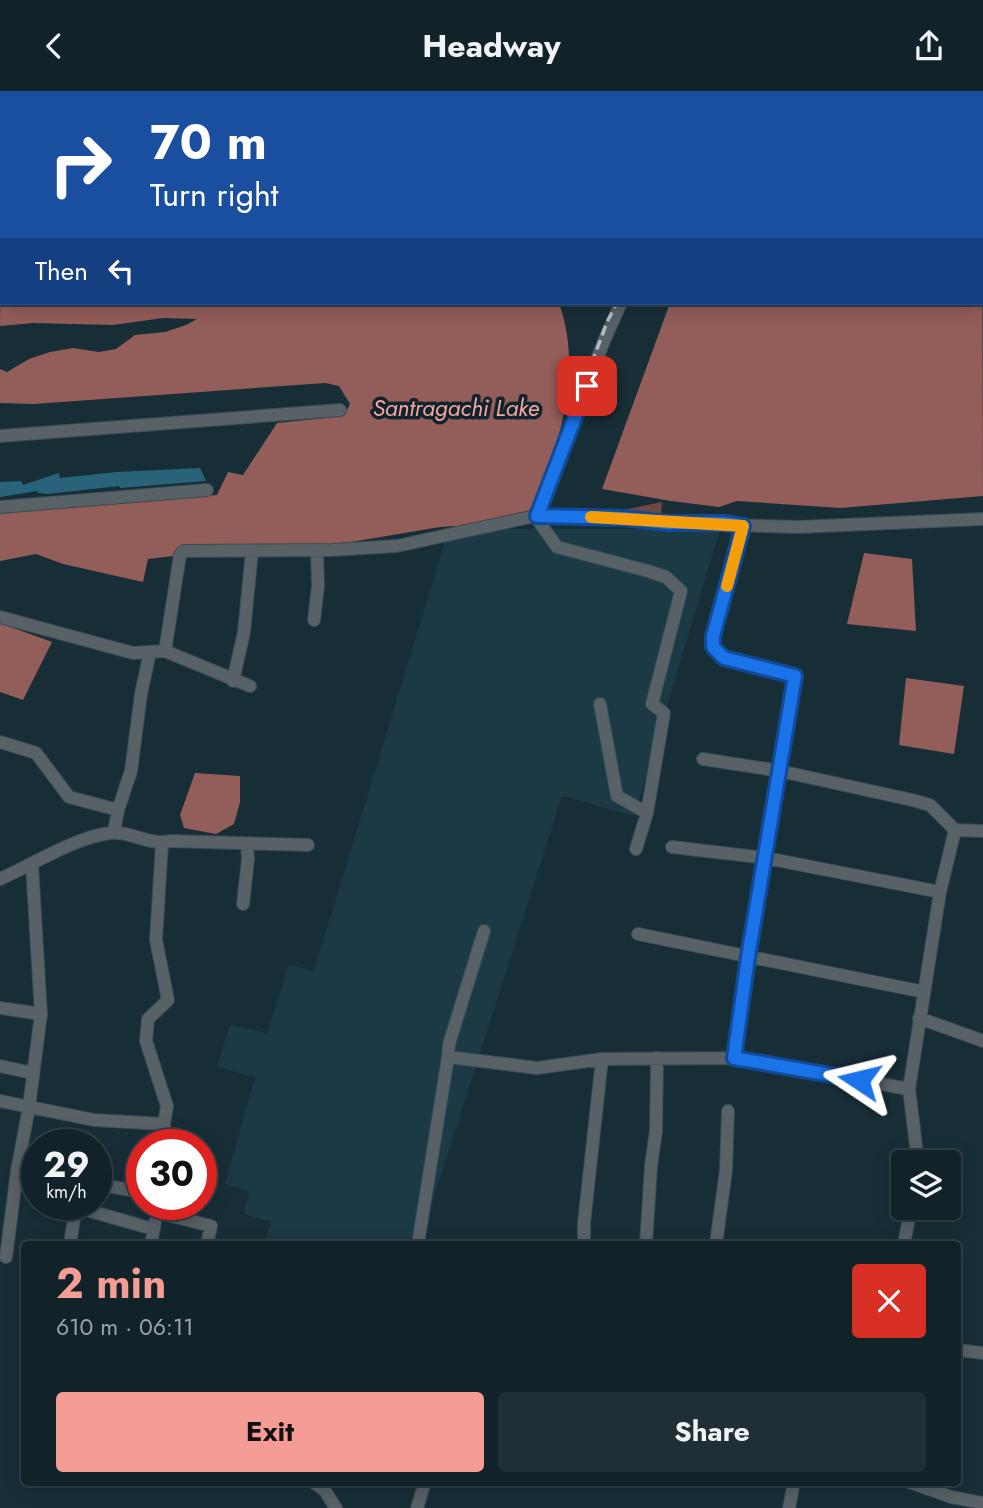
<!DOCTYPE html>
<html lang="en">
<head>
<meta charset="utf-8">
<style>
	body { margin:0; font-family:Jost,sans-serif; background:#1f2f35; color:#f1f3f6; height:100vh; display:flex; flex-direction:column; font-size:26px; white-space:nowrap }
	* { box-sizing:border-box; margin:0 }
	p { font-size:23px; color:#9ca4a8 }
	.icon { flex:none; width:38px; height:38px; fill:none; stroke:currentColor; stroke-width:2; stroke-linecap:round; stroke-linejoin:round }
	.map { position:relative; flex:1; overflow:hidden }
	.side { position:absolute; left:21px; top:1150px; width:940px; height:245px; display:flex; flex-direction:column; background:#122229; border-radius:7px; box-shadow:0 4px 18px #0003,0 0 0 2px #313f46 }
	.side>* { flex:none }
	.guide { position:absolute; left:0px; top:0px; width:984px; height:214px; box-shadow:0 4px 18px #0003,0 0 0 2px #313f46; background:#1a4fa0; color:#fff; overflow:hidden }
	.fabs { position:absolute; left:891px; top:1059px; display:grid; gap:14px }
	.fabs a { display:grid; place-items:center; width:70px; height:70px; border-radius:7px; background:#122229; box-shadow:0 4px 18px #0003,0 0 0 2px #313f46; font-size:35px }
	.speed { position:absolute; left:21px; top:1038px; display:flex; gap:14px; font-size:35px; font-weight:700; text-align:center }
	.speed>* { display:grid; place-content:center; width:91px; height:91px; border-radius:50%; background:#122229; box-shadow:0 4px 18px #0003,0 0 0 2px #313f46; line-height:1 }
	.speed small { font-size:18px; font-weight:400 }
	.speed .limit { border:10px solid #d22; background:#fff; color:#111 }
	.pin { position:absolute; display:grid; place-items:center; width:60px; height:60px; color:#fff; margin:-30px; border-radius:14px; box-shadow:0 4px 10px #0006 }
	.me { position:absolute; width:77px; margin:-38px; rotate:280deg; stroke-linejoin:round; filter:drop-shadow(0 0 5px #0008) }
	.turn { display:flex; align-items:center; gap:24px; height:147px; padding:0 35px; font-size:32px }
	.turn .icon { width:91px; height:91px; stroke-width:2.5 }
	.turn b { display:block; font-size:49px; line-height:60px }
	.then { display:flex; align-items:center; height:66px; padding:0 35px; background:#0003; gap:14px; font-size:26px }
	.round { display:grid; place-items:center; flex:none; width:74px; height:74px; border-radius:7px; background:#1f2f35 }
	.headline { display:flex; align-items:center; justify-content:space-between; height:119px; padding:0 35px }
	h1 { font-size:42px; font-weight:700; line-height:52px; color:#f59c95 }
	.button { display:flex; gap:14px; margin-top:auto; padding:14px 35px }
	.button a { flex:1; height:80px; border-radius:7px; background:#f59c95; color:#111; font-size:28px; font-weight:700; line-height:80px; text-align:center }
	.button a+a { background:#1f2f35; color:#f1f3f6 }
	header { display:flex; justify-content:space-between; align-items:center; height:91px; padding:0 35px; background:#122229; font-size:32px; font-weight:700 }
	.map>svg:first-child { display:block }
</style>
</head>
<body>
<header><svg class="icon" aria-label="back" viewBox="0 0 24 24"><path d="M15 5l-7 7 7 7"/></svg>Headway<svg class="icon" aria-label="share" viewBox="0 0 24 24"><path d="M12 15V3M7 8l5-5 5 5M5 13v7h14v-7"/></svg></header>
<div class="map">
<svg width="983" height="1417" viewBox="0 0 983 1417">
	<rect width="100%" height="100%" fill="#182e37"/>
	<!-- built -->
	<path fill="#1c3a45" d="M0 0H556L2 2 0 46Z
		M449 438H720L634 725 562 705 419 1153H264L271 1131 244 1123 249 1101 225 1093 255 986 217 976 230 934 267 942 289 874 314 880Z"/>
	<!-- green -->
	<path fill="#6f4845" d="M662 411 661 424 624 427 599 424Z"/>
	<!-- water -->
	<path fill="#935d59" d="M982 57 983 405 840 417 737 410 719 416 671 410 602 398 670 212H982Z
		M2 65V212H559C585 285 557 365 524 431L440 436 351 451 288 457 232 458 148 468 143 491 63 473 36 463 0 470V422L217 404 228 381 243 384 277 332 344 325 350 313 339 295 325 292 34 313 0 312V278L7 281 29 268 50 261 73 257 99 261 116 258 135 244 165 241 186 234 197 228 163 227 113 234 33 232 0 235Z
		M864 462 912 468 916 540 847 533Z
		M0 532 52 551 23 609 0 601Z
		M906 587 964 595 954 663 899 654Z
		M195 682 240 685V711L234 733 216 743 184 737 180 724Z"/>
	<!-- building -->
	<path fill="#28637a" d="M200 377 206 390 120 397 119 395 48 403 38 402 37 400 0 406V391L21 390 23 394 59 382 60 387 117 381Z"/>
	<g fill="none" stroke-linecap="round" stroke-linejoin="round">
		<!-- minor casing -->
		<g stroke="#374c54" stroke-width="14">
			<path id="minor" d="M351 0 352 2
				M496 2 516 0
				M819 2 822 0
				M0 41H2
				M0 345 340 319
				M0 416 207 399
				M535 425 557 456 648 480 666 486 681 500 652 613 664 622 647 722 617 705 600 613
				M537 425 604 250 621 212
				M743 435 713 545V556L724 567 795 585 766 767 940 801 909 998 918 1071
				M0 526 133 562 165 560 250 595
				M314 529 318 495 317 459
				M165 560 180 464 184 460 332 459 397 455 535 425 624 427 668 432 798 436 983 428
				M233 590 244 541 252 460
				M0 651 36 662 69 706 118 719
				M703 668 780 680 912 709 930 714 955 739 983 740
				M114 741 118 719 131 680 141 603 150 561
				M162 752 156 849 168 909 148 928 146 950 167 1015 164 1033 165 1054
				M672 756 766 767 734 967 909 998
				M636 758 647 722
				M32 774 41 923 29 1016 17 1080 37 1083
				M0 788C32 774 77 745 111 742 131 740 150 755 170 750L308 754
				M940 801 955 739
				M243 813 248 768 247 754
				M484 840 449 953 448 966 537 977 602 968 734 967
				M638 843 924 901
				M0 917 41 923
				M919 927 983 950
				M0 975 33 982
				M0 1010 94 1029 164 1033
				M96 1093 142 1101
				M156 1121 211 1135 207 1153
				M70 1153 76 1116 153 1138
				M151 1153 155 1131
				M418 1153 448 966
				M584 1153V1132L602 968
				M646 1153 651 1075 656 1040 657 967
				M716 1153 726 1079 728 1020
				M904 1153 911 1116
				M6 1166 17 1080
				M957 1259 983 1262
				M313 1391 325 1400 336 1417
				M909 1391 951 1406 983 1412
				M417 1417 425 1391
				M789 1417 794 1391"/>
		</g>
		<!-- minor -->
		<use href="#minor" stroke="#576166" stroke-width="12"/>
		<!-- rail -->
		<path stroke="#aebdc3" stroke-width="3.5" stroke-dasharray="10 5" stroke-linecap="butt" d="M76 2 92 0
			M811 2 813 0
			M550 385 607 231 617 212"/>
	</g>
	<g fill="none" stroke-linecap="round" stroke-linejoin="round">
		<!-- route casing -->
		<g stroke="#114b97" stroke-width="18">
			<path id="route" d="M587 295 537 425 624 427 668 432H724L743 435 713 545V556L724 567 795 585 748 866 734 967 859 989"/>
		</g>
		<!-- route -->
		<use href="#route" stroke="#1a73e8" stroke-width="12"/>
		<!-- slow -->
		<path stroke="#f59e0b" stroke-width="12" d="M591 426 743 435 727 495"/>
	</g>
	<g text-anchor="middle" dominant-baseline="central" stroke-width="7" stroke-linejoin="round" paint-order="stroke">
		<!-- water labels -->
		<g font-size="23" font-style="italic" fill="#f9a59f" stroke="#0f242d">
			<text x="456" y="317">Santragachi Lake</text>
		</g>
	</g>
</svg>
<div class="fabs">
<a><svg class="icon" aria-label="layers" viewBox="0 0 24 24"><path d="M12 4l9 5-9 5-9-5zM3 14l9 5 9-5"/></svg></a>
</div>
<div class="speed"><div>29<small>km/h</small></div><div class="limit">30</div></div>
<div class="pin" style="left:587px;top:295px;background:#d93025"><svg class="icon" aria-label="arrive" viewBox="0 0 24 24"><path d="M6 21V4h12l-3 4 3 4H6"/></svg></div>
<svg class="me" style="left:859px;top:989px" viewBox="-20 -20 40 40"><path d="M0-17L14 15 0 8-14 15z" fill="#1a73e8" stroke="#fff" stroke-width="4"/></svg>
<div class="guide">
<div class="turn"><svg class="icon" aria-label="right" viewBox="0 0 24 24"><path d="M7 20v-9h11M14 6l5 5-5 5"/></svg><div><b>70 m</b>Turn right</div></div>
<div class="then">Then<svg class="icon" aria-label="left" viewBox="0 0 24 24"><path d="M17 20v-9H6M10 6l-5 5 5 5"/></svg></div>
</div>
<section class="side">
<div class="headline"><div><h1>2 min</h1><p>610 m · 06:11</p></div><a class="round" style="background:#d93025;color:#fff"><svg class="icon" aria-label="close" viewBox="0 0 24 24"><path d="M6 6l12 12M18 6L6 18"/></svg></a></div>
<div class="button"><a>Exit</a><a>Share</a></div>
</section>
</div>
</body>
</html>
